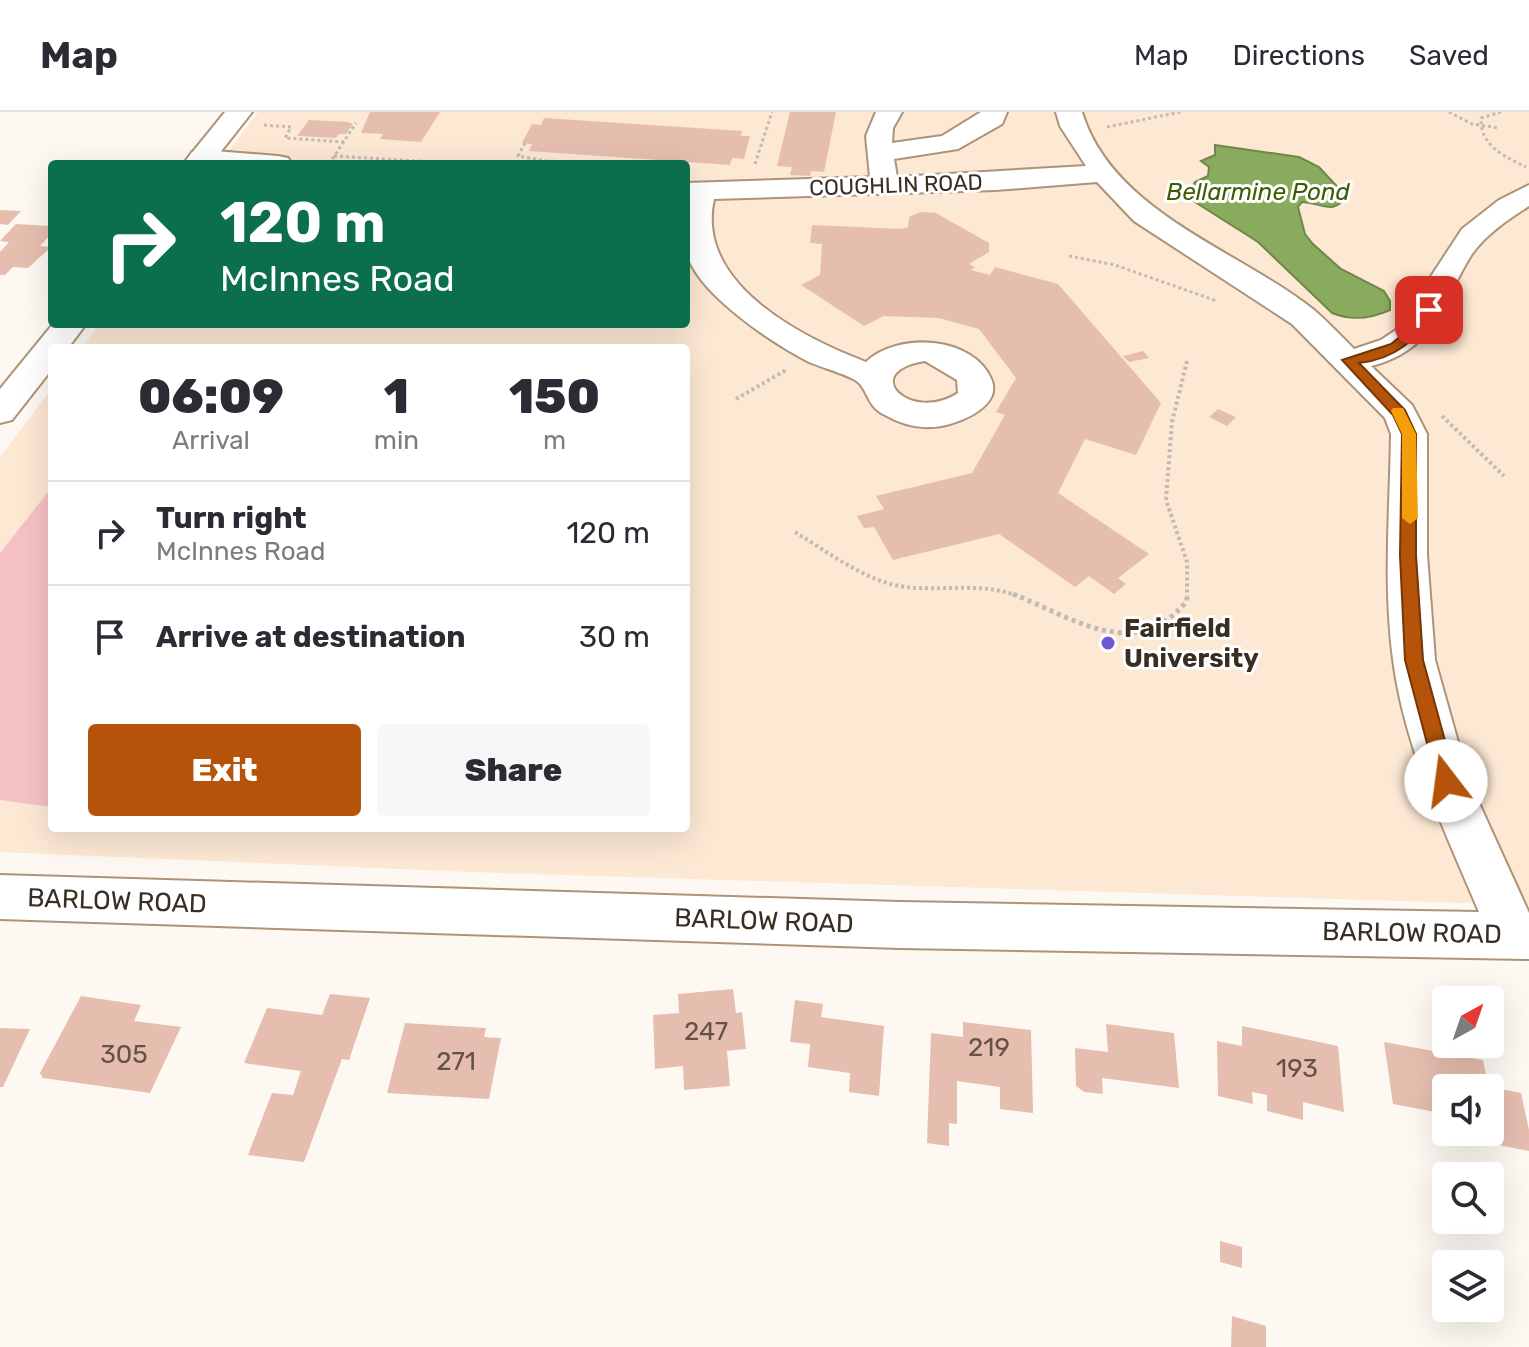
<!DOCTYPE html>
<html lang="en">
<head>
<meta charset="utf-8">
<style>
	body { margin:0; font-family:Rubik,sans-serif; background:#f7f7f7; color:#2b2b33; height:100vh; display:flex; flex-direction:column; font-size:30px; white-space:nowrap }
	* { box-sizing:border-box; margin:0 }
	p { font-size:26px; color:#7c7c81 }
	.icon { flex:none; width:44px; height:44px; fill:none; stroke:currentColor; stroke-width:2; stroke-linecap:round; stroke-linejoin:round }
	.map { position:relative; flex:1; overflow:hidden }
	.details { position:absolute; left:48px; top:232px; width:642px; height:488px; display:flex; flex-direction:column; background:#fff; border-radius:8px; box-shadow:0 8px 32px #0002 }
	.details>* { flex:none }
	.top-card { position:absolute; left:48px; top:48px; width:642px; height:168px; border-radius:8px; box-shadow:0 8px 32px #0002; background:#0b6e4f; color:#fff; overflow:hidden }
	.needle { width:52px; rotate:40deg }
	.tools { position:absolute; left:1432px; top:874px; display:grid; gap:16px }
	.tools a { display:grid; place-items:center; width:72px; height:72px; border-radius:8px; background:#fff; box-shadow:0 8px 32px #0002; font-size:40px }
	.pin { position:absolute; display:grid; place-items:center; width:68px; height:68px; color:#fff; margin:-34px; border-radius:16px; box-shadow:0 4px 12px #0006 }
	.me { position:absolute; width:88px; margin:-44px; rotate:345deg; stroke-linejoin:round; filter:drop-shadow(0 0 6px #0008) }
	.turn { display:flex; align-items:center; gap:28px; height:168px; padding:0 40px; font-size:36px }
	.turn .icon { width:104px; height:104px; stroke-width:2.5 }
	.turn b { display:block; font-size:56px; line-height:68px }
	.eta { display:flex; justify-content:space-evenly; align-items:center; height:136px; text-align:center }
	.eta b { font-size:48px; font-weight:800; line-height:56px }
	.cta { display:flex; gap:16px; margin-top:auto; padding:16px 40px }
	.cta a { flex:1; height:92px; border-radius:8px; background:#b45309; color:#fff; font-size:32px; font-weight:800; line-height:92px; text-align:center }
	.cta a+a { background:#f7f7f7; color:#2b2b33 }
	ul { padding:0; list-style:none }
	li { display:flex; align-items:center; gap:24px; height:104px; padding:0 40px; border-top:2px solid #e1e1e2 }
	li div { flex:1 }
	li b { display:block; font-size:30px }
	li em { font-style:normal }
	header { display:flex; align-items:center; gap:48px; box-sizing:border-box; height:112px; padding:0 40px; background:#fff; border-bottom:2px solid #e1e1e2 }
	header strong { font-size:38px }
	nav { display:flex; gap:44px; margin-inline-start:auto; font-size:28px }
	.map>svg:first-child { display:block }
</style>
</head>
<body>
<header>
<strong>Map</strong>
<nav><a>Map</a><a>Directions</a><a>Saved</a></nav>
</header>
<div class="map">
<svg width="1529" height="1235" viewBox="0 0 1529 1235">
	<rect width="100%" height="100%" fill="#fef8f2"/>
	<!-- built -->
	<path fill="#fce8d3" d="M258 0H1529V793L471 760 0 740V345L52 276V716H686V236H82L99 212H686V52H219Z"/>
	<!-- green -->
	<path fill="#f6c1c5" d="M52 375V695L0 688V441Z"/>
	<!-- water -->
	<path fill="#89ab5d" stroke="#71864b" stroke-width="2" d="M1215 33 1299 45 1319 55 1345 83C1336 105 1319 90 1302 90L1298 95 1305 122 1313 132 1341 157 1384 179 1390 189V198C1370 207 1352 209 1332 201L1258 130 1187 85 1195 70 1208 64 1209 55 1201 49 1215 43Z"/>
	<!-- building -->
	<path fill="#e5beaf" d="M370 0H440L421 30 380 27 383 22 361 21Z
		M790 0H836L824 60 811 59 810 64 790 63 792 55 777 54Z
		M544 6 742 19 741 24H750L744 47 732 46 730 53 529 39 532 32 522 31 532 12 541 13Z
		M309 8 347 10 353 12 346 22H339L336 26 297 24Z
		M0 98 21 99 8 113 0 112Z
		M920 100 936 101 989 131V140L969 152 975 155 971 158 990 163 995 155 1058 172 1161 291 1136 343 1085 327 1058 381 1149 442 1118 466 1126 472 1114 482 1089 464 1075 475 999 422 893 448 874 415 864 416 857 404 884 397 876 384 972 361 1005 303 996 300 1016 266 979 217 939 206 884 204 864 214 801 173 820 163 822 132 810 131 812 113 901 117 908 115 909 105Z
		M16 112 52 114V121L40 134 51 135 28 156 13 155 5 163H0V140L9 130 0 129Z
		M1143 239 1149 246 1129 250 1123 244Z
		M1218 297 1236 305 1227 314 1209 305Z
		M733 877 736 901 742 900 746 937 727 939 730 974 684 978 683 954 655 957 653 903 679 901 678 882Z
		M330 882 370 886 349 948 342 947 304 1050 248 1043 272 981 293 983 301 959 244 951 267 896 322 903Z
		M81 884 141 893 134 909 181 915 150 981 43 966 40 961Z
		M795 888 823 892 821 905 884 914 879 984 849 980 850 961 808 955 810 932 790 930Z
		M963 910 1031 918 1033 1001 1000 997V975L957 969V1012L949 1011V1034L927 1031 931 921 963 925Z
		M405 911 486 916 484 925 501 926 489 987 387 981Z
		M1106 912 1174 921 1179 976 1102 966 1103 982 1084 980 1076 974 1075 936 1108 940Z
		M1242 914 1338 934 1344 1000 1303 990V1008L1267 999V983L1252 980 1253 992 1218 984 1217 929 1242 934Z
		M0 916 30 917 3 975H0Z
		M1384 930 1483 948 1489 976H1446V1002L1393 992Z
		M1490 975 1521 981 1529 1018V1039L1458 1025 1457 1020H1490Z
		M1220 1129 1242 1135V1156L1220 1150Z
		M1232 1204 1266 1214V1235H1231Z"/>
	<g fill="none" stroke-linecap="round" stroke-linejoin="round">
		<!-- minor casing -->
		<g stroke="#ad9478" stroke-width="4">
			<path id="minor" d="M876 0H902L893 16 892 31 942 24 981 0H1007L1002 12 958 37 894 47 897 65 1086 54 1060 14 1056 0H1082C1112 100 1240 139 1314 198 1328 210 1341 224 1354 237L1381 228 1396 218 1462 117 1499 88 1529 73V94C1509 107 1486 122 1472 142 1441 191 1436 238 1371 254L1412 293 1427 322V443L1435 548 1469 669 1529 801V847L900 836 0 807V763L900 790 1479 800C1445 719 1404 635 1393 547 1383 473 1390 396 1391 322L1385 306 1292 212 1134 109 1097 70 996 78 714 87C695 171 800 225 866 250 896 220 975 223 992 269 1002 297 951 315 931 315 915 316 899 311 885 303 868 295 869 282 859 271 853 264 820 255 809 250 774 232 692 179 686 137 683 116 686 92 686 71L870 65 866 24ZM925 249 957 268 958 281C911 312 857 260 925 249Z
				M202 38 278 44 288 46 292 52H192L188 46 192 40Z"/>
		</g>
		<!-- major casing -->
		<g stroke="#ad9478" stroke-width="4">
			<path id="major" d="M225 0H252L211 52H183Z
				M53 212H86L68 236H52V257L12 308 0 311V277Z"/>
		</g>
		<!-- path-far2 -->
		<path stroke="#c2bbb3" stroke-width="3" stroke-dasharray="3 3" stroke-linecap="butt" d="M1449 0 1472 12 1499 16
			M1501 0 1481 6C1480 34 1504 44 1526 55
			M264 13 291 15 285 26 344 30
			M1107 15 1180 0
			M525 31 518 44 563 52
			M334 44 466 52
			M329 52 356 11
			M755 52 772 0
			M1069 144 1115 153 1217 189"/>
		<!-- path-far1 -->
		<path stroke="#c2bbb3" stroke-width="4" stroke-dasharray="3 3" stroke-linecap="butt" d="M1187 249 1172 310 1166 388 1187 450V484
			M736 287 786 258
			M1442 304 1504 364
			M795 420C826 439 859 464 894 473 936 482 976 468 1018 484"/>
		<!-- path -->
		<path stroke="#c2bbb3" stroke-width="5" stroke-dasharray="4 4" stroke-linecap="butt" d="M1013 482C1074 506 1134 552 1187 489V482"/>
		<!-- minor -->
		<use href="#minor" fill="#fff" fill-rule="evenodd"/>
		<!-- major -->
		<use href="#major" fill="#fff" fill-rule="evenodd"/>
	</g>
	<!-- route -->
	<path fill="#b45309" stroke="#753606" stroke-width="2" d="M1424 195 1436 198C1417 228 1395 247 1359 251L1405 298 1416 322V443L1423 548 1456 669 1446 677 1437 669 1405 548 1400 443 1402 322 1393 303 1342 248 1391 232 1412 215Z"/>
	<!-- slow -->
	<path fill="#f59e0b" d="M1393 296H1403L1416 322 1418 406 1410 412 1402 406V322L1391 299Z"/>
	<!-- markers -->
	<circle fill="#6c59d2" stroke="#fff" stroke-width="3" cx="1108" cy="531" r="8"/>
	<g text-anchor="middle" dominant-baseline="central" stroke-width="6" stroke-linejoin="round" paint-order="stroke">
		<!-- far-street labels -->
		<g font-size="22" fill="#382e22" stroke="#fff">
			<text transform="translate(896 73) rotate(-2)">COUGHLIN ROAD</text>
		</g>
		<!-- far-water labels -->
		<g font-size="24" font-style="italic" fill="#3e5d02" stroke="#fff">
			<text x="1258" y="80">Bellarmine Pond</text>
		</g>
		<!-- poi labels -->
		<g font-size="26" font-weight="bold" fill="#382e22" stroke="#fff" text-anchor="start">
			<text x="1124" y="516">Fairfield<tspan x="1124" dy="30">University</tspan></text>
		</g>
		<!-- street labels -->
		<g font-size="26" fill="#382e22" stroke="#fff">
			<text transform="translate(117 789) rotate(2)">BARLOW ROAD</text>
			<text transform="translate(764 809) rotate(2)">BARLOW ROAD</text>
			<text transform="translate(1412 821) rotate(1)">BARLOW ROAD</text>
		</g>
		<!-- near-number labels -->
		<g font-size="26" fill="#635245">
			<text x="706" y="919">247</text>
			<text x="989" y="935">219</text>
			<text x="124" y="942">305</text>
			<text x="456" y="949">271</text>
			<text x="1297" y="956">193</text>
		</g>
	</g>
</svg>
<div class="tools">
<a><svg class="needle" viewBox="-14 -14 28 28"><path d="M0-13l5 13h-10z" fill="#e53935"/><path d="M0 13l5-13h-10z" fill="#7c7c81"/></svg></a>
<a><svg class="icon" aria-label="sound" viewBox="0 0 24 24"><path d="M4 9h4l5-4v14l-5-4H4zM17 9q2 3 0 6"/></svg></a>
<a><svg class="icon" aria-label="search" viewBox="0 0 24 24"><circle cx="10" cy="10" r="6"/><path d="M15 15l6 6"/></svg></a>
<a><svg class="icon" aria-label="layers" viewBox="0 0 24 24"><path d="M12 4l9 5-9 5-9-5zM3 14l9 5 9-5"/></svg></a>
</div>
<div class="pin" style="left:1429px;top:198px;background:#d93025"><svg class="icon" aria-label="arrive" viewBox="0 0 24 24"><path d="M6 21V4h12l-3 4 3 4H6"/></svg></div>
<svg class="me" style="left:1446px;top:669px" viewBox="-20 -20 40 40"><circle r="19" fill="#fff"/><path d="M0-13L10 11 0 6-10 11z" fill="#b45309"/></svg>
<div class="top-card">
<div class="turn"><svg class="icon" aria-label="right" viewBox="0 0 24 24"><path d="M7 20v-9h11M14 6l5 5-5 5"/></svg><div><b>120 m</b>McInnes Road</div></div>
</div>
<section class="details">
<div class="eta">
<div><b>06:09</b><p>Arrival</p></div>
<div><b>1</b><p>min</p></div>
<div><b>150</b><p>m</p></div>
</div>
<ul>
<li><svg class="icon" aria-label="right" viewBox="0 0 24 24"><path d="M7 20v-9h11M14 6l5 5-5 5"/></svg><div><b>Turn right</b><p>McInnes Road</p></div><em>120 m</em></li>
<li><svg class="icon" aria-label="arrive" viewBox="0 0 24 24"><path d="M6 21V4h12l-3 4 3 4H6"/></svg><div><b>Arrive at destination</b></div><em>30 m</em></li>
</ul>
<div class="cta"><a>Exit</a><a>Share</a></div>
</section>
</div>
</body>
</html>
